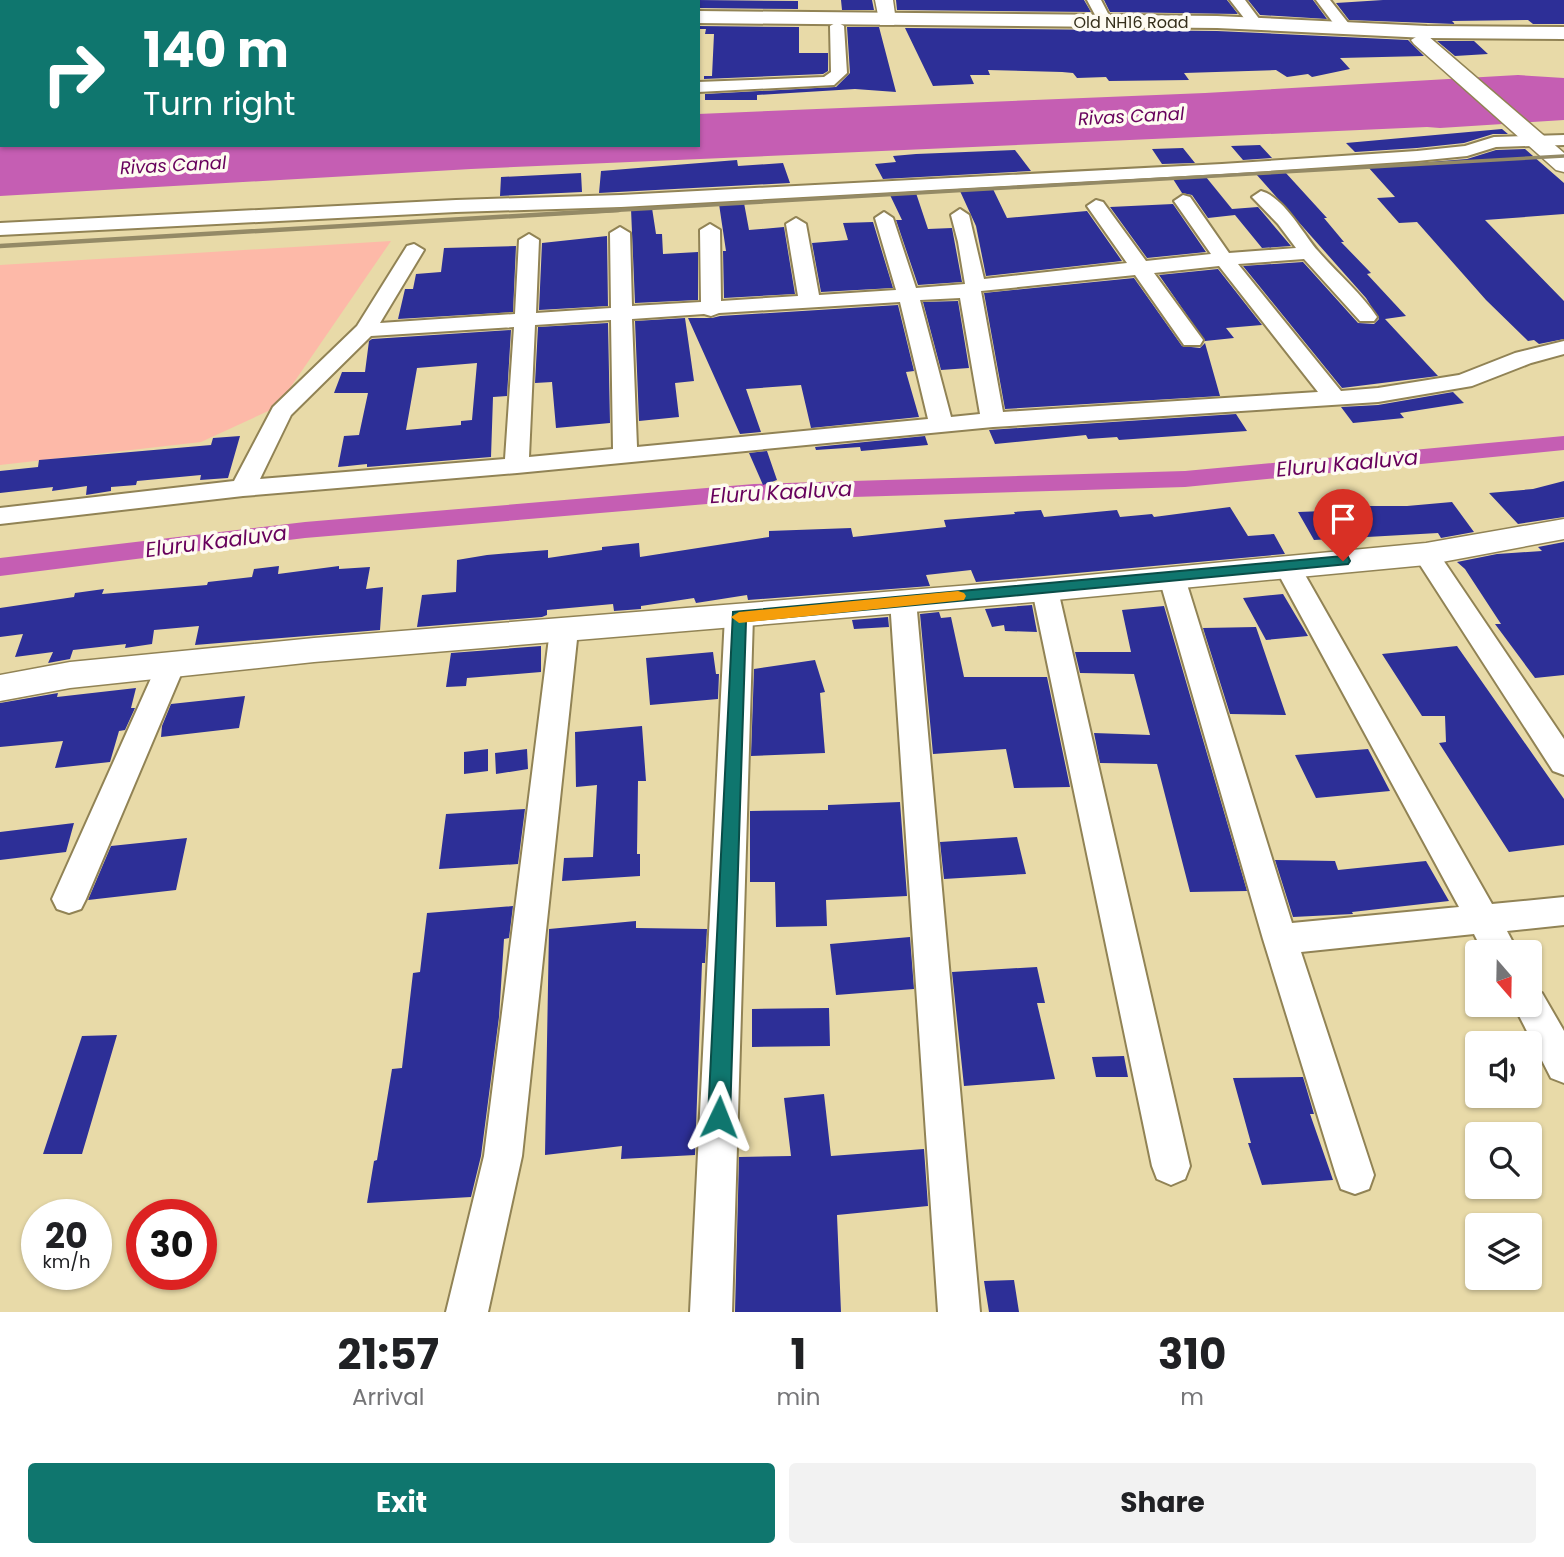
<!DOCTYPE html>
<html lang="en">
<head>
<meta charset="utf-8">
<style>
	body { margin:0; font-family:Poppins,sans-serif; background:#f2f2f2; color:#202124; height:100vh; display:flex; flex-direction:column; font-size:26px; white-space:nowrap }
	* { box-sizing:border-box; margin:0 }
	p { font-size:23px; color:#757577 }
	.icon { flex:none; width:38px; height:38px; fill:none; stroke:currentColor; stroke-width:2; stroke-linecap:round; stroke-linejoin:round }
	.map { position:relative; height:1312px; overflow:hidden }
	.panel { display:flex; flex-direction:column; background:#fff; flex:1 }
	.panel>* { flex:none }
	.top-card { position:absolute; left:0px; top:0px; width:700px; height:147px; box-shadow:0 2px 5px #0004; background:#0f766e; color:#fff; overflow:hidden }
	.needle { width:46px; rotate:160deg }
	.tools { position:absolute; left:1465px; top:940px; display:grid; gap:14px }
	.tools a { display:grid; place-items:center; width:77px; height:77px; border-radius:7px; background:#fff; box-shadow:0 2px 5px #0004; font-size:35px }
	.speed { position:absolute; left:21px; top:1199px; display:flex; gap:14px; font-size:35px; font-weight:700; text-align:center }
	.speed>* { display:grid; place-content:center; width:91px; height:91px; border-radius:50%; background:#fff; box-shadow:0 2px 5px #0004; line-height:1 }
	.speed small { font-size:18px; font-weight:400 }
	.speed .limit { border:10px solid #d22; background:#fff; color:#111 }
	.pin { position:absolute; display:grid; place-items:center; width:60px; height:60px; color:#fff; margin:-72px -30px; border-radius:50% 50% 50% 0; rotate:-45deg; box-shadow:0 0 7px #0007 }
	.pin .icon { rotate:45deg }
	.me { position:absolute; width:77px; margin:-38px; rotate:2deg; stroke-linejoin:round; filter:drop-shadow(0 0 5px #0008) }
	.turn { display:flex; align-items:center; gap:24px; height:147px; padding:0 28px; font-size:32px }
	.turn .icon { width:91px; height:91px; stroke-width:2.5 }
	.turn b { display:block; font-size:49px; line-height:60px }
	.eta { display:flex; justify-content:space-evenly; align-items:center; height:119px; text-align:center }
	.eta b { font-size:42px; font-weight:700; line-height:49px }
	.action { display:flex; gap:14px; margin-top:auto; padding:14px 28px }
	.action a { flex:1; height:80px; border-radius:7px; background:#0f766e; color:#fff; font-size:28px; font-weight:700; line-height:80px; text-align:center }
	.action a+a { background:#f2f2f2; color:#202124 }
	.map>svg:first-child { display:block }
</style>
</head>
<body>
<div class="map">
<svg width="1564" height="1312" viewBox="0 0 1564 1312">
	<rect width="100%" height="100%" fill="#e8daa8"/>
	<!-- green -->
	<path fill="#fdb9a8" d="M391 241 277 407 201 442 0 465V265Z"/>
	<!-- water -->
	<path fill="#c55eb3" d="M1518 75 1564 78V120L1440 128 1427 127 471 169 0 196V143L2 145H698V114L1205 93Z"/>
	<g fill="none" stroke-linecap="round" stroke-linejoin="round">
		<!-- canal -->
		<path fill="#c55eb3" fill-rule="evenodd" d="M1564 436V450L1185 487 754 500 305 538 0 576V558L305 522 754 484 1185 471Z"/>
	</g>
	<!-- building -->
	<path fill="#2d2f97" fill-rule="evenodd" d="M698 0 798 1V9L698 8Z
		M841 0H872L874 10H842Z
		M896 0H1084L1091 12 897 10Z
		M1104 0H1227L1238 14 1110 12Z
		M1248 0H1313L1327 19 1260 15Z
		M1383 0H1564V24H1533L1528 20 1452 21 1455 24 1349 20 1336 3Z
		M698 26 799 27V53H828V71L823 74 704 79V76H712L714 34H705L706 29H698Z
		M847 27H879L896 92 855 89 757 95V100H705V94L836 87 850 73Z
		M905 28 1217 31 1408 40 1424 56 1340 58 1350 69 1312 77 1308 74 1287 77 1276 70 1184 73 1189 80 1109 81 1106 77 1077 78 1073 73 1062 72 988 70 990 75H970L974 84 933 86Z
		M1437 41H1474L1488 54 1455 56Z
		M1502 129 1508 134H1493L1464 143 1417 148 1355 152 1346 143Z
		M1260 145 1272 158 1243 160 1231 146Z
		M1183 148 1195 163 1162 164 1152 149Z
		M1525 149 1564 183V214L1485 220 1564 301V339L1539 344 1534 340 1528 341 1486 300 1417 222 1399 223 1377 198 1395 197 1368 167 1467 159 1496 150Z
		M1015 150 1031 171 883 179 875 164 896 162 893 156 916 154Z
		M737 160 738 166 783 163 790 183 599 193 601 171Z
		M1285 172 1327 218H1324L1344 242H1341L1371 273 1367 274 1406 316 1385 319 1438 376 1342 388 1243 266 1303 262 1358 323 1374 324 1379 319 1366 298 1256 174Z
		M581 173 582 192 500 196 501 177Z
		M1206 177 1232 209 1258 207 1291 246 1262 248 1235 215 1208 218 1192 195 1182 193 1173 179Z
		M993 189 1007 218 1087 211 1122 261 986 276 976 226 960 191Z
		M916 193 928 229 952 228 962 282 918 285 896 220H902L890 195Z
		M744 203 749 230 784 227 795 294 724 298 723 251H726L719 204Z
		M1173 204 1206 252 1147 258 1110 207Z
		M652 208 656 234H662L663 254 698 252V300L635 303 631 209Z
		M873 222 893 288 821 292 812 243 848 240 843 223Z
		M607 236 608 306 539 310 542 243Z
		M516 246 513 312 398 319 405 289H413L416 274 441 272 444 248Z
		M1218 269 1262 325 1226 328 1234 338 1205 341 1159 275Z
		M1134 278 1182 346 1200 348 1205 343 1220 396 1005 409 984 293Z
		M958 301 969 368 941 370 923 302Z
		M898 305 914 371 906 372 919 417 811 428 801 385 746 389 761 432 740 434 688 318H712L720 316Z
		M685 318 694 381 675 383 679 417 639 421 635 321Z
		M608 323 610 423 556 428 552 382 535 383 538 327Z
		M511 330 507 396 493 397 491 457 367 467V464L338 467 344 436 359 435 368 393H334L342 372H365L369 341 372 339ZM477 363 472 420 461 421V425L406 430 417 368Z
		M1453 392 1464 403 1400 413 1404 418 1353 423 1341 407 1378 405Z
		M1236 414 1247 431 1119 440 1117 437 1088 439 1086 435 995 444 989 430Z
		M240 436 228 478 200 480 201 475 137 481 136 485 111 487V491L86 495 87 486 52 491 53 487 0 493V471L38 467 39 460 211 445 213 438Z
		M925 436 928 445 883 449 861 451 860 447 816 450 815 447Z
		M767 451 777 480 763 485 749 453Z
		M1564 481V517L1518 524 1489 493 1533 489Z
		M1452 502 1474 532 1441 538 1438 533 1314 540 1298 512 1324 511 1321 506H1407Z
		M1230 507 1248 536 1274 534 1285 554 976 582 971 570 926 575 930 586 748 600 747 595 696 603 694 598 641 606V609L614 611 613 604 547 610V615L542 617 417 627 422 595 456 592 457 560 487 555 548 550V558L602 550V547L639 543 640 557 769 537V531L851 528 853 537 946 527 944 520 1015 514 1014 512 1041 510 1044 517 1117 510 1120 517 1152 514 1154 517Z
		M1564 542V675L1535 678 1495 624H1501L1465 569 1457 562 1497 554 1542 551 1538 547Z
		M279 566 278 574 339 566V569L370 567 366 589 383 587 380 630 195 645 199 626 154 630 152 644 125 648 126 644 73 650 70 659 48 663 53 652 15 657 23 634 0 637V608L74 597 75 593 104 589 102 594 207 585 208 582 252 577 254 569Z
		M1283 594 1308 636 1266 640 1243 598Z
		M1032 605 1037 632 1005 631 1004 625 992 627 985 609Z
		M1164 606 1247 891 1190 892 1157 764 1100 763 1094 733 1150 735 1134 674 1080 673 1075 652H1131L1122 610Z
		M939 612 941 618 951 617 964 677H1047L1070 787 1014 788 1006 749 933 754 920 614Z
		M888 617 889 627 854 629 852 620Z
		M1256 627 1286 715 1230 714 1203 628Z
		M541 646V672L467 678 466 686 446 687 451 653Z
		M1457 646 1564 799V845L1509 852 1439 743 1446 742 1445 716H1422L1382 654Z
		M713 652 716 674H719L718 699 650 705 646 658Z
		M815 660 825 692 820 693 825 753 751 756 754 669Z
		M136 688 131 708H135L125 730 119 731 110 762 55 768 63 741 0 747V703L58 693 57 697Z
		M245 696 239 728 161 737 162 726 171 704Z
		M642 726 646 781H638L637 854H640V876L562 881 564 858 593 857 597 785 576 787 575 732Z
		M488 749V771L464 774V752Z
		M527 749 528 769 496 774 495 753Z
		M1368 749 1390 791 1316 798 1295 755Z
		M900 802 907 896 826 900 827 926 776 927 775 882H750V811L828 810V805Z
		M525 809 518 864 439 869 446 814Z
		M74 823 66 852 0 860V832Z
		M1017 837 1026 874 944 879 940 842Z
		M187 838 176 890 88 900 111 846Z
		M1275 860 1335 861 1338 870 1426 861 1449 901 1352 912 1353 914 1293 917Z
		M513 906 509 938 504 939 499 1017 481 1156 471 1197 367 1203 374 1161 377 1160 392 1069 402 1068 413 973 420 972 427 913Z
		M636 921V928L707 929 705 963H702L695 1155 621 1159 622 1146 545 1155 549 929Z
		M910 937 914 989 836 995 830 944Z
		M1037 967 1045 1003H1037L1055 1079 964 1086 952 972Z
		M829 1008 830 1046 752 1047V1009Z
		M117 1035 82 1154H43L82 1036Z
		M1124 1056 1128 1077H1096L1092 1057Z
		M1303 1077 1314 1114H1310L1333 1180 1262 1185 1248 1143H1251L1233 1078Z
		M824 1094 831 1156 924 1149 928 1206 837 1215 841 1312H735L739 1157 791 1156 784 1098Z
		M1014 1280 1019 1312H989L984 1281Z"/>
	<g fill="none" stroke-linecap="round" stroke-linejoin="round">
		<!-- minor casing -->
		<g stroke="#918355" stroke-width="4">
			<path id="minor" d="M154 0H168L153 2Z
				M287 0H302L286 2Z
				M456 0H470L455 2Z
				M544 0H558V2H544Z
				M629 0H643V2H629Z
				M1087 0H1101L1113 23 1111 26H1101Z
				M1230 0H1245L1263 24 1261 27H1251Z
				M1316 0H1330L1353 29 1350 32H1340Z
				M837 22 844 26 847 73 834 85 698 92V82L824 77 831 72 830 26Z
				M0 131H2V141H0Z
				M1564 135V145L1496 147 1467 156 1417 161 1222 174 621 207 456 212 0 235V223L456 200 621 195 1222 164 1417 151 1465 146 1494 137Z
				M1261 191C1284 197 1303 234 1318 251 1337 273 1361 293 1377 317L1374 321H1360L1304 259 1238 264 1341 391 1378 388 1459 375 1515 353 1564 341V354L1531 363 1472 386 1378 402 993 427 517 473 243 496 0 524V508L234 481 273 407 357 326 407 246 414 244 424 250 380 323 515 314 519 240 529 234 539 240 536 313 611 308 610 233 620 227 630 233 632 306 701 302 700 230 710 224 720 230 721 301 798 296 786 224 796 218 806 224 819 295 896 290 875 218 884 212 893 218 916 288 965 284 958 242 951 215 960 209 969 215 984 279 1127 263 1087 206 1096 200 1103 202 1146 261 1211 254 1174 201 1183 195 1190 197 1229 253 1296 248 1278 224 1252 197ZM1219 266 1318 392 1003 412 981 291 1135 275 1184 345H1200L1203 340 1154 273ZM960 298 980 414 951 417 920 300ZM900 302 928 419 637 447 632 319 704 314 711 316 719 313ZM611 320 613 449 529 457 535 325ZM514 327 505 459 260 479 291 415 371 336Z
				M1426 545 1435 548 1564 739V775L1553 771 1413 554 1417 548Z
				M1287 557 1296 560 1300 566 1492 904 1564 897V925L1507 931 1518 952H1483L1474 934 1301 952 1374 1175 1369 1189 1355 1194 1341 1189 1336 1175 1263 939 1159 578 1163 572 1172 569 1181 572 1185 578 1292 923 1459 907 1274 566 1278 560Z
				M1045 581 1054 584 1058 590 1190 1166 1185 1179 1171 1185 1157 1179 1152 1166 1032 590 1036 584Z
				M903 591 912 593 916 600 980 1312H938L890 600 894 593Z
				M739 607 749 609 753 616 732 1312H690L725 616 729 609Z
				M564 620 574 623 578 630 522 1156 488 1312H446L484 1156 550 630 554 623Z
				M171 655 181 658 185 665 86 899 81 909 69 913 57 909 52 899 157 665 161 658Z
				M1530 988 1542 993 1564 1031V1083L1551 1078 1513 1004H1530Z"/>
		</g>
		<!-- tertiary casing -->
		<g stroke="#918355" stroke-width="3">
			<path id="tertiary" d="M875 0H893L896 21 894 25H880Z
				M1421 34 1428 36 1564 153V172L1556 170 1414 44 1411 40Z
				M1564 519V539L1426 565 1045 601 314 662 70 688 0 701V675L70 662 314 638 1045 579 1426 543Z"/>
		</g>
		<!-- primary casing -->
		<g stroke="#918355" stroke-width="4">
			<path id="primary" d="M0 0H42L43 2H2V6Z
				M698 11 1217 16 1427 26 1564 27V39L1427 38 1217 28 698 23Z"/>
		</g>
		<!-- minor -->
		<use href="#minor" fill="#fff" fill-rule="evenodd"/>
		<!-- tertiary -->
		<use href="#tertiary" fill="#fff" fill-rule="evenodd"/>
		<!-- primary -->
		<use href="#primary" fill="#fff" fill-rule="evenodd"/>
		<!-- rail-far1 -->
		<path stroke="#948a66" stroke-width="3.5" d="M588 212 1564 156"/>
		<!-- rail -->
		<path stroke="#948a66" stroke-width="4.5" d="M0 246 619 210"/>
	</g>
	<!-- route -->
	<path fill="#0f766e" stroke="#0a4d48" stroke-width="2" d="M1343 556 1348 557 1350 561 1348 564 746 621 730 1117 727 1124 719 1127 712 1124 708 1117 733 612Z"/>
	<!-- slow -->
	<path fill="#f59e0b" d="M958 591 964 593 966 596 964 600 739 623 731 617 739 612Z"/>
	<g text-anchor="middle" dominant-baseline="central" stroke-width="7" stroke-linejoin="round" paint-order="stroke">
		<!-- far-street labels -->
		<g font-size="16" fill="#342e1a" stroke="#fefbf1">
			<text x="1131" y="22">Old NH16 Road</text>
		</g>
		<!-- far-water labels -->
		<g font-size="18" font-style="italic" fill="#67015c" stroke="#fefbf1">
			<text transform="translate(1131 116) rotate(-3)">Rivas Canal</text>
			<text transform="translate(173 165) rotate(-3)">Rivas Canal</text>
		</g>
		<!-- water labels -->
		<g font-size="21" font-style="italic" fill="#67015c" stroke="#fefbf1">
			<text transform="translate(1347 463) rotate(-5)">Eluru Kaaluva</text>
			<text transform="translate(781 492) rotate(-3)">Eluru Kaaluva</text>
			<text transform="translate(216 541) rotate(-7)">Eluru Kaaluva</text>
		</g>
	</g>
</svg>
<div class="tools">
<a><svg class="needle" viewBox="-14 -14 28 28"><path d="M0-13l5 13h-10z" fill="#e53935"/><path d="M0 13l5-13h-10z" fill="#757577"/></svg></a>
<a><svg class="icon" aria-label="sound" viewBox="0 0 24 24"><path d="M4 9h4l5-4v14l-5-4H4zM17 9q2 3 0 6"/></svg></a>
<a><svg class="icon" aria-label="search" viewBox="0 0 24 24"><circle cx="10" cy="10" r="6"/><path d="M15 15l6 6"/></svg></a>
<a><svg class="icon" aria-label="layers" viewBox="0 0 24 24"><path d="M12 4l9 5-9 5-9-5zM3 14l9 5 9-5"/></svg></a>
</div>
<div class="speed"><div>20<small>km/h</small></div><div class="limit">30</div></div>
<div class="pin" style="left:1343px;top:561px;background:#d93025"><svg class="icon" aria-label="arrive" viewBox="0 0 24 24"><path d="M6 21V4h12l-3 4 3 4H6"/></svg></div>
<svg class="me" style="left:719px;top:1117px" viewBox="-20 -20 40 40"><path d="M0-17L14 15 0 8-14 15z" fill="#0f766e" stroke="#fff" stroke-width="4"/></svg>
<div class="top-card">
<div class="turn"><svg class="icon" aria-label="right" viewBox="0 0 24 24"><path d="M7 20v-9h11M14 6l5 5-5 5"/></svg><div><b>140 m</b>Turn right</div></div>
</div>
</div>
<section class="panel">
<div class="eta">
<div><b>21:57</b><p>Arrival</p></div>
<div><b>1</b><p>min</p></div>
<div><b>310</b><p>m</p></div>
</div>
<div class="action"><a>Exit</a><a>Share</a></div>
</section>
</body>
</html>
